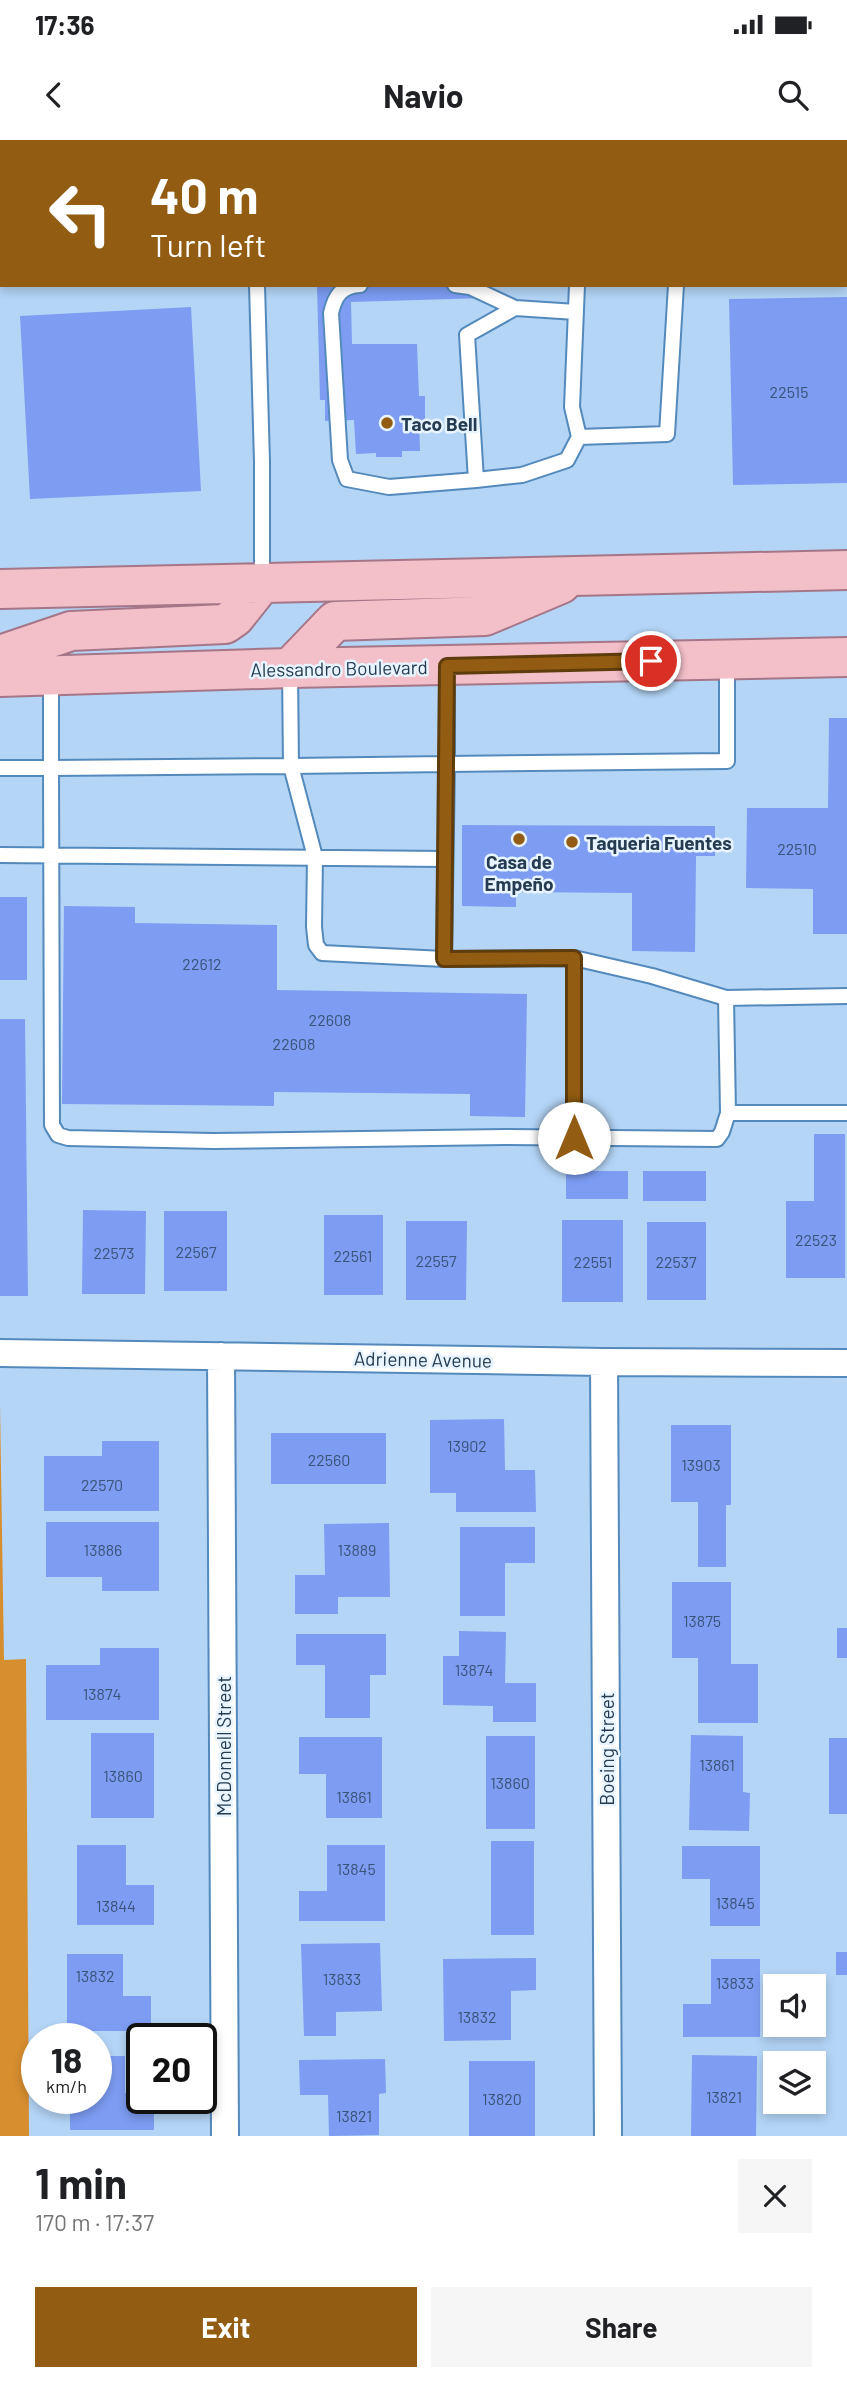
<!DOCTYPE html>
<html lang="en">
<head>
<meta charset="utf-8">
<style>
	body { margin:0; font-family:Barlow,sans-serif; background:#f6f6f6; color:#202124; height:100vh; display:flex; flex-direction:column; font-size:26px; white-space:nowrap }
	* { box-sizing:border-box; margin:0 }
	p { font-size:23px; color:#757577 }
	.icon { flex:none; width:38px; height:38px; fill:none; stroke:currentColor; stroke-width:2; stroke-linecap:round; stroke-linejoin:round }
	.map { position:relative; height:1996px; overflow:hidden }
	.sheet { display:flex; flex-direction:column; background:#fff; flex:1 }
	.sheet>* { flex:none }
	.banner { position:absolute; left:0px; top:0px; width:847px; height:147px; box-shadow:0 4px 10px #0003; background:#925c12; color:#fff; overflow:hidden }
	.tools { position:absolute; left:763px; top:1834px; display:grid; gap:14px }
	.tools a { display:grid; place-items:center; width:63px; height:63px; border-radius:0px; background:#fff; box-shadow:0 4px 10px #0003; font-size:35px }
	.speed { position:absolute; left:21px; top:1883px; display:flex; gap:14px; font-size:35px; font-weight:700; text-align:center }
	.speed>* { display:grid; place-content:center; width:91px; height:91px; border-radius:50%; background:#fff; box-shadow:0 4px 10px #0003; line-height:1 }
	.speed small { font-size:18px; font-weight:400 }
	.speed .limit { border:4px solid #111; border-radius:10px; background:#fff; color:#111 }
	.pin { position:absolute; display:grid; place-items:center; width:60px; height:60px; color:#fff; margin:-30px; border:4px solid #fff; border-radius:50%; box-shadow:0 2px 7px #0007 }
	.me { position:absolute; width:77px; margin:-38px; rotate:0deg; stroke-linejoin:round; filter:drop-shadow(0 0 5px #0008) }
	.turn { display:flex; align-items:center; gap:24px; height:147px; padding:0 35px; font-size:32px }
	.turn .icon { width:91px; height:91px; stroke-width:2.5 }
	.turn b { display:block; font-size:49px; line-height:60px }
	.round { display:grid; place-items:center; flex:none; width:74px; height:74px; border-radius:0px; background:#f6f6f6 }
	.overview { display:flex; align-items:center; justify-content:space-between; height:119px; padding:0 35px }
	h1 { font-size:42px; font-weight:700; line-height:52px }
	.button { display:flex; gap:14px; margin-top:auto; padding:14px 35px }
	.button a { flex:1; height:80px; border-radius:0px; background:#925c12; color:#fff; font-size:28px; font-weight:700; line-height:80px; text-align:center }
	.button a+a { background:#f6f6f6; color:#202124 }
	.status { display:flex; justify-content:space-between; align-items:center; height:49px; padding:0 35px; background:#fff; direction:ltr }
	.status svg { height:19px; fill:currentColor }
	header { display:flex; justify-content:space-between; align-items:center; height:91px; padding:0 35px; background:#fff; font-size:32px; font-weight:700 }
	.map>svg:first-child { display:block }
</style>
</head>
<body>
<div class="status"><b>17:36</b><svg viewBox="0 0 49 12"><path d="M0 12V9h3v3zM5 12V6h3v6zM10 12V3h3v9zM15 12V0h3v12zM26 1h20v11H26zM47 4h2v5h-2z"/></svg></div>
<header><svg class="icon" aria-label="back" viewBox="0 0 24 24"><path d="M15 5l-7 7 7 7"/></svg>Navio<svg class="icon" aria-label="search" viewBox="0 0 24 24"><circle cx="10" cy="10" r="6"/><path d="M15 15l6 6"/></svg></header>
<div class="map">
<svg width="847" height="1996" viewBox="0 0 847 1996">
	<rect width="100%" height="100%" fill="#b4d5f6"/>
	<!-- green -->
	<path fill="#d78e2f" d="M0 1265 4 1520 26 1519 29 1996H0Z"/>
	<!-- building -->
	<path fill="#7d9cf2" d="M317 145H485V158L351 162 352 204H417L419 256H425V284H419L420 311H402V317H376V313L356 314 354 280 325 281V260H320Z
		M847 157V343L733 345 729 159Z
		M191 167 201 351 30 359 20 176Z
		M829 578H847V794H813V749L746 748 747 668H828Z
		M462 685 715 686V716H696L695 812 632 811V753L516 752V767L462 766Z
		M0 757H27V840H0Z
		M64 766 135 767V783L277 785V850L527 854 525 977 470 976V954L274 952V966L62 964Z
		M0 879H25L28 1156H0Z
		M814 994H845V1138H786V1061H814Z
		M566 1031H628V1059H566Z
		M643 1031H706V1061H643Z
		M83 1070 146 1071 145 1154H82Z
		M164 1071H227V1151H164Z
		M324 1075H383V1155H324Z
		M562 1080H623V1162H562Z
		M406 1081H467L466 1160H406Z
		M647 1082H706V1160H647Z
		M504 1279 505 1330H535L536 1372H456V1353H430V1280Z
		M671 1285H731V1365H726V1427H698V1362H671Z
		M271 1293H386V1344H271Z
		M102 1301H159V1371H44V1316H102Z
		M46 1382H159V1451H102V1437H46Z
		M389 1383 390 1457H338V1474H295V1435H325L324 1384Z
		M460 1387H535V1423H505V1476H460Z
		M672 1442H731V1524H758V1583H698V1518H672Z
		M837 1488H847V1518H837Z
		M459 1491 506 1492 505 1543H536V1582H493V1566L443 1565V1516H459Z
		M296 1494H386V1535H370V1578H325V1525H296Z
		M100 1508H159V1580H46V1525H100Z
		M91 1593H154V1678H91Z
		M691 1595 743 1596V1652L750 1653 749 1691 689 1690Z
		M486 1596H535V1689H486Z
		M299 1597H382V1678H326V1634H299Z
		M829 1598H847V1674H829Z
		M491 1701H534V1795H491Z
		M77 1705H126V1745H154V1785H77Z
		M327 1705H385V1781H299V1751H327Z
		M682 1706H760V1786H710V1739H682Z
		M380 1803 382 1871 336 1872V1896H304L301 1804Z
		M836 1812H847V1835H836Z
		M67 1814H123V1856H151V1891H67Z
		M536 1818V1850L511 1851V1900L444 1901 443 1819Z
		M711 1819H760V1897H683V1864H711Z
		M692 1915 757 1916 756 1996H691Z
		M96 1916H125V1953H142V1958H154V1990H70V1958H96Z
		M385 1919 386 1953 379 1954V1995L329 1996 328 1955H300L299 1920Z
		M469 1921H535V1996H469Z"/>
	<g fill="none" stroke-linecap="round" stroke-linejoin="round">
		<!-- lane casing -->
		<g stroke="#5489bb" stroke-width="18">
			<path id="lane" d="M564 0 565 2
				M0 104H2
				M845 104H847
				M257 145 262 322V441
				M360 145C341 146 335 156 331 173L340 320 347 339 389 347 476 340
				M455 145 470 147 515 168
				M577 145 572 267 579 297 667 294 676 145
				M576 172 515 168 467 195 476 340 522 335 567 320 579 297
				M727 521V621L447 624 444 819 574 818 652 836 726 858 847 856
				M290 530 291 626 51 628 52 985 58 995 68 998 213 1001 505 997 717 999 722 992 728 973
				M0 628H51V537
				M0 715 445 719
				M574 818V998
				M444 819 322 813 316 805 314 787 315 717 291 626 447 624V527
				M726 858 728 973H847"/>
		</g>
		<!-- street casing -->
		<g stroke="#5489bb" stroke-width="30">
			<path id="street" d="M0 1213 604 1222 847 1223
				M221 1216 225 1996
				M604 1222 608 1996"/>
		</g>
		<!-- primary casing -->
		<g stroke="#a57688" stroke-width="42">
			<path id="primary" d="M0 449 847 430
				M0 515 71 491 225 484 235 477 262 443
				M290 528 335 481 485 476 561 444
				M0 537 290 528 847 517"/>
		</g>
		<!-- lane -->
		<use href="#lane" stroke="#fff" stroke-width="14"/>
		<!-- street -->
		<use href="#street" stroke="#fff" stroke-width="26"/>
		<!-- primary -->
		<use href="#primary" stroke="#f3bfc9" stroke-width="38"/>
	</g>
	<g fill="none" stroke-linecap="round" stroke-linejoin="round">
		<!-- route casing -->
		<g stroke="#5f3c0c" stroke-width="18">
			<path id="route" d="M574 998V818L444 819 447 526 651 521"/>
		</g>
		<!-- route -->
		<use href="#route" stroke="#925c12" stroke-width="12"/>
	</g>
	<!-- markers -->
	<g fill="#925c12" stroke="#e8f4ff" stroke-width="2.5">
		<circle cx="387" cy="283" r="7"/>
		<circle cx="519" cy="699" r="7"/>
		<circle cx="572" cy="702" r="7"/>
	</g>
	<g text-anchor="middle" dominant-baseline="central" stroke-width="5" stroke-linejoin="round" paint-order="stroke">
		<!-- number labels -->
		<g font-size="16" fill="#3a5379">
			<text x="789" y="251">22515</text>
			<text x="797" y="708">22510</text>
			<text x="202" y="823">22612</text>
			<text x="330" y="879">22608</text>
			<text x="294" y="903">22608</text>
			<text x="816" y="1099">22523</text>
			<text x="196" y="1111">22567</text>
			<text x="114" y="1112">22573</text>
			<text x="353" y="1115">22561</text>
			<text x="436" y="1120">22557</text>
			<text x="593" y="1121">22551</text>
			<text x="676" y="1121">22537</text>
			<text x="467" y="1305">13902</text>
			<text x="329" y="1319">22560</text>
			<text x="701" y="1324">13903</text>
			<text x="102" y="1344">22570</text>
			<text x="103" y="1409">13886</text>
			<text x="357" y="1409">13889</text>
			<text x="702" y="1480">13875</text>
			<text x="474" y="1529">13874</text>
			<text x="102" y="1553">13874</text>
			<text x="717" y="1624">13861</text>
			<text x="123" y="1635">13860</text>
			<text x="510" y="1642">13860</text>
			<text x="354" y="1656">13861</text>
			<text x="356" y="1728">13845</text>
			<text x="735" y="1762">13845</text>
			<text x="116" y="1765">13844</text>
			<text x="95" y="1835">13832</text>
			<text x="342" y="1838">13833</text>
			<text x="735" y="1842">13833</text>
			<text x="477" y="1876">13832</text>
			<text x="724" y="1956">13821</text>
			<text x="502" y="1958">13820</text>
			<text x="354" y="1975">13821</text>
		</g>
		<!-- poi labels -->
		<g font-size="19" font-weight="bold" fill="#243b51" stroke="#e8f4ff" text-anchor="start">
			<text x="401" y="283">Taco Bell</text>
			<text x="586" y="702">Taqueria Fuentes</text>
			<text x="519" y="721" text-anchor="middle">Casa de<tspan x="519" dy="22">Empeño</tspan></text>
		</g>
		<!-- street labels -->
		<g font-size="19" fill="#243b51" stroke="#e8f4ff">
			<text transform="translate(339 528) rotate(-1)">Alessandro Boulevard</text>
			<text transform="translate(423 1219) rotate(1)">Adrienne Avenue</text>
			<text transform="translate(223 1606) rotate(-90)">McDonnell Street</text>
			<text transform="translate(606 1609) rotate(-90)">Boeing Street</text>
		</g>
	</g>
</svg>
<div class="tools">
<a><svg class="icon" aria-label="sound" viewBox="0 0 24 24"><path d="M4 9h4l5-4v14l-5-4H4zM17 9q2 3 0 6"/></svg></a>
<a><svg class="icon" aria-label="layers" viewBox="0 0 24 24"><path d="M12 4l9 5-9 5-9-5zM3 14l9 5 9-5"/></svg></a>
</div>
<div class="speed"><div>18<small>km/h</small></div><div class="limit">20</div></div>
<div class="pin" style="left:651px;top:521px;background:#d93025"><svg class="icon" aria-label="arrive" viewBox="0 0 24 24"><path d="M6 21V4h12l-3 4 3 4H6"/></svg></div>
<svg class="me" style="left:574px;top:998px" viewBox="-20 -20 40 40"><circle r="19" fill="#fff"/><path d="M0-13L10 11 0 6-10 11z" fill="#925c12"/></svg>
<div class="banner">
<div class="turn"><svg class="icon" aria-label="left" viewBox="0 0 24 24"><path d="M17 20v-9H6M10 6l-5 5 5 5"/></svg><div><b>40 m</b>Turn left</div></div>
</div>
</div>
<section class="sheet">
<div class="overview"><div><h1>1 min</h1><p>170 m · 17:37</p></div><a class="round"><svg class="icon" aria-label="close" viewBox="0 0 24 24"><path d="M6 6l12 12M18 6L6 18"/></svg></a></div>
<div class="button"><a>Exit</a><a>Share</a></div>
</section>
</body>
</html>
